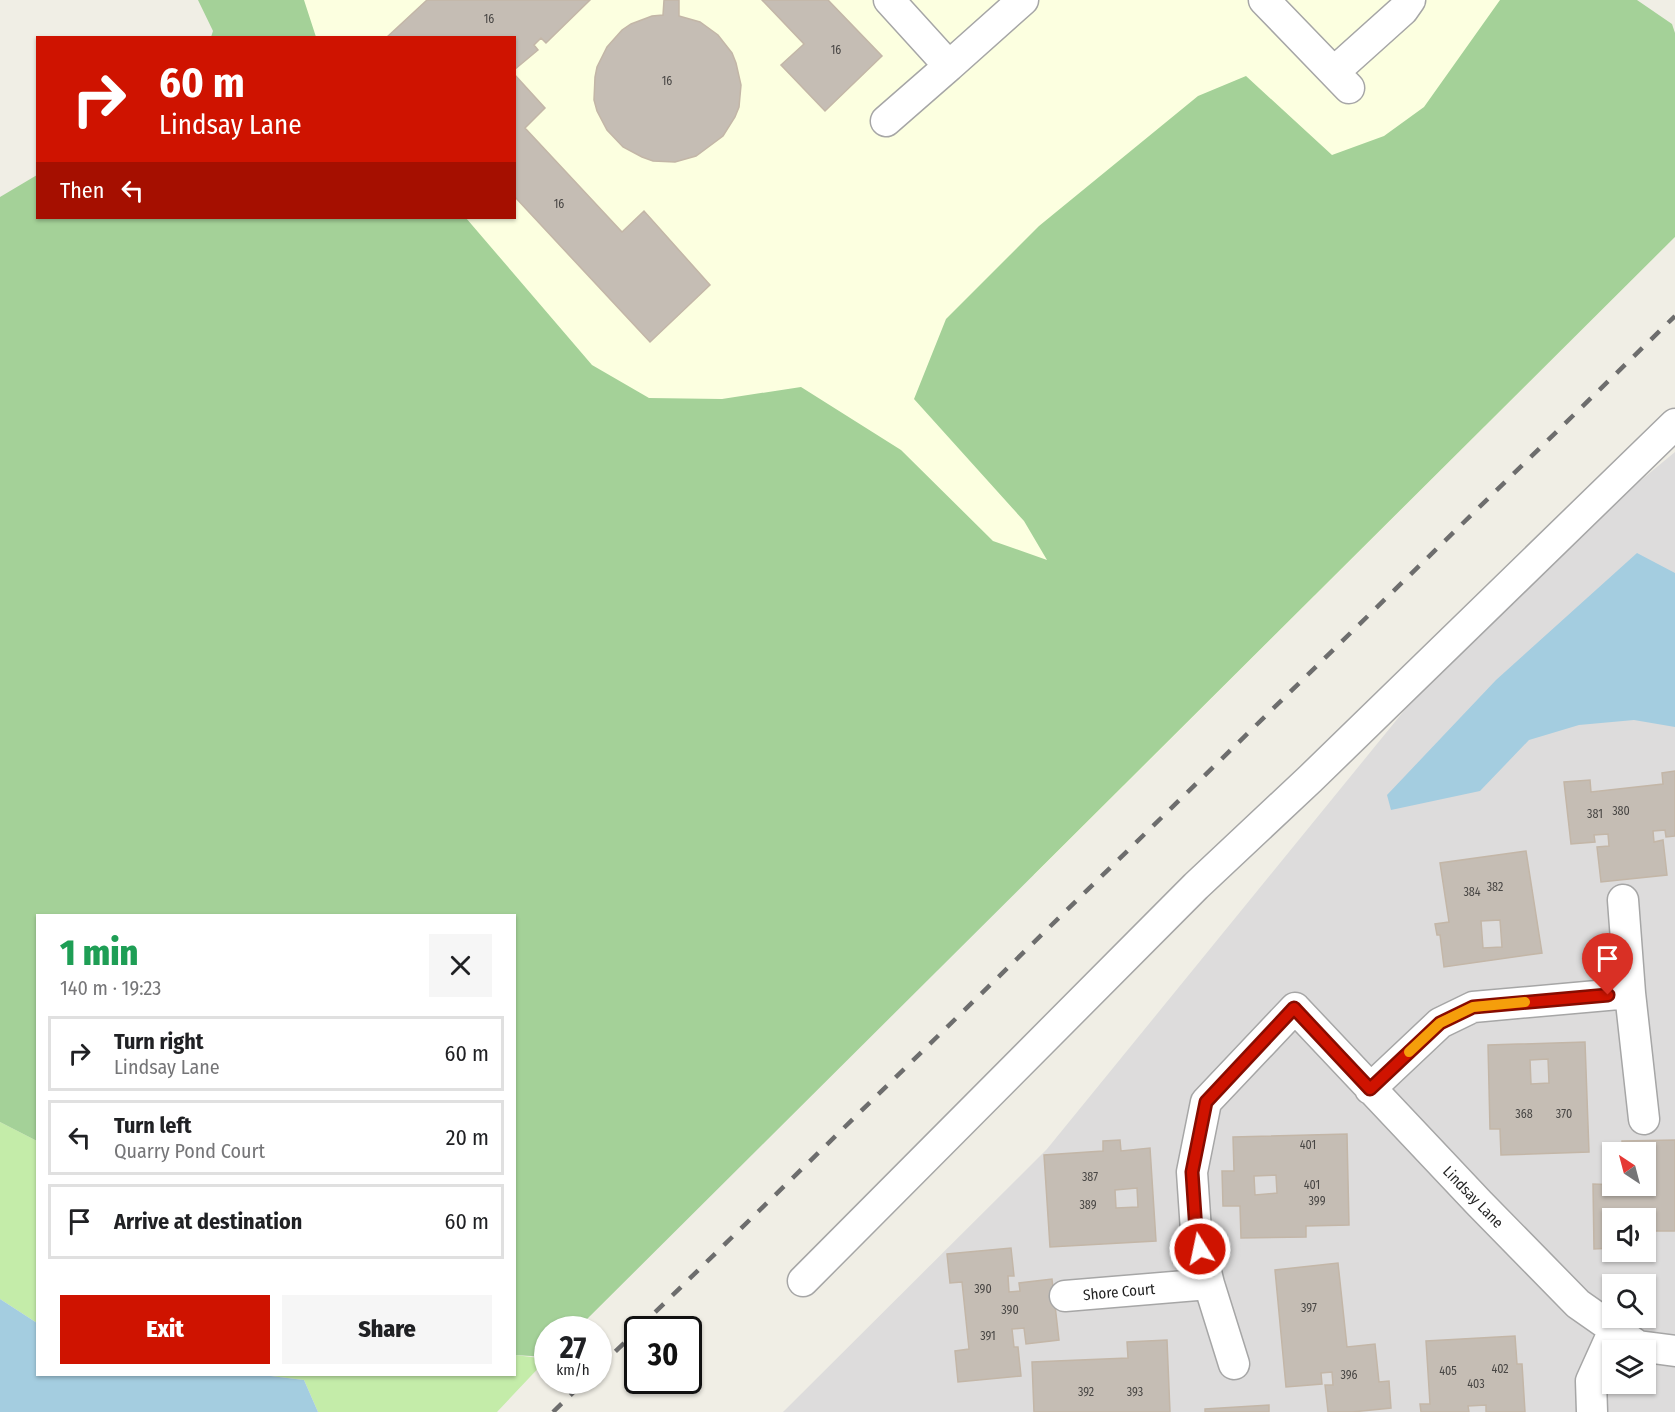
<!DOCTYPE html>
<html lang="en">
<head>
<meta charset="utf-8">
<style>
	body { margin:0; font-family:"Fira Sans Condensed",sans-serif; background:#f6f6f6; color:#202124; height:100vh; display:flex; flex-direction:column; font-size:22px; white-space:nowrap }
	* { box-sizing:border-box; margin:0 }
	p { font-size:20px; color:#757577 }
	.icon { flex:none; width:33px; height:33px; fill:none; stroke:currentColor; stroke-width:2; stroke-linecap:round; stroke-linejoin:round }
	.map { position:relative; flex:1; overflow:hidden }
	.drawer { position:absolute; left:36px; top:914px; width:480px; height:462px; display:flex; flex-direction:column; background:#fff; border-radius:0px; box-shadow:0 2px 4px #0004 }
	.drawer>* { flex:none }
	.guide { position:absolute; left:36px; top:36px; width:480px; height:183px; border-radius:0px; box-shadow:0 2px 4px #0004; background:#cf1300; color:#fff; overflow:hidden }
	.needle { width:39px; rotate:324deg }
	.buttons { position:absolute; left:1602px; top:1142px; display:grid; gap:12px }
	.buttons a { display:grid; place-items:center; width:54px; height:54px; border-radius:0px; background:#fff; box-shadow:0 2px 4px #0004; font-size:30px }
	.speed { position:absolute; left:534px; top:1316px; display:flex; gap:12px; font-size:30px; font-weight:700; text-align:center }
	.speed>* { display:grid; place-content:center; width:78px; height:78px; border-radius:50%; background:#fff; box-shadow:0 2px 4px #0004; line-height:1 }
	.speed small { font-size:15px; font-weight:400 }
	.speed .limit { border:3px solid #111; border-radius:9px; background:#fff; color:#111 }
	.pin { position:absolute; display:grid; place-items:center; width:51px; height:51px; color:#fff; margin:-62px -26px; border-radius:50% 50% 50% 0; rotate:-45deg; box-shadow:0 0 6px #0007 }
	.pin .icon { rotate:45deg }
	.me { position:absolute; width:66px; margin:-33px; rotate:350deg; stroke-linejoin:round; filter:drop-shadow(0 0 4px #0008) }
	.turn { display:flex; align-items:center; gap:21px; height:126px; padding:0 24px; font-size:27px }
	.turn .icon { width:78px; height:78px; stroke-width:2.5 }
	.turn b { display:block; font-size:42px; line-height:51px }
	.then { display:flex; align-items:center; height:57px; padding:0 24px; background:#0003; gap:12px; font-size:22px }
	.round { display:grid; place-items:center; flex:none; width:63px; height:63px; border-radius:0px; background:#f6f6f6 }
	.summary { display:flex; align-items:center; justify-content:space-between; height:102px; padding:0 24px }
	h1 { font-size:36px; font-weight:800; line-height:45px; color:#1e9e55 }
	.cta { display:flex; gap:12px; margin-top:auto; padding:12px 24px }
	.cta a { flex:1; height:69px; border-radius:0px; background:#cf1300; color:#fff; font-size:24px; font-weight:800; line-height:69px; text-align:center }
	.cta a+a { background:#f6f6f6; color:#202124 }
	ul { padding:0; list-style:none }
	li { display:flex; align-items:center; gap:18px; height:75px; margin:0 12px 9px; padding:0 12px; border:3px solid #e0e0e0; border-radius:0px }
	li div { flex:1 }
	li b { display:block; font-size:22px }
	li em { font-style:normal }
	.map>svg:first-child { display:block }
</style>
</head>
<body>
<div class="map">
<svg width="1675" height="1412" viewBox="0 0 1675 1412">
	<rect width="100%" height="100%" fill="#f0eee5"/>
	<!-- residential -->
	<path fill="#dddcdc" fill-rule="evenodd" d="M1675 452V1412H783L1047 1149 1491 604ZM1612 1152H1646V1185H1612ZM1612 1218H1646V1251H1612ZM1612 1284H1646V1317H1612ZM1612 1350H1646V1383H1612Z"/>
	<!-- education -->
	<path fill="#fcffe0" d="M255 0H1550L1675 237 1034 875 449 218H514V38L289 37Z"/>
	<!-- grass -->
	<path fill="#c4eca9" d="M0 1122 37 1141V1323L0 1299Z
		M515 1355 547 1359 497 1412H318L304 1380 254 1374H514Z"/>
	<!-- forest -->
	<path fill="#a4d198" d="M198 0H304L316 37H211L213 31Z
		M1500 0H1637L1672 24 1675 33V237L577 1329H548L547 1357 515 1355 514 915H38L37 1141 0 1122V197L37 175 38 218H466L592 365 649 398 722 399 801 387 901 450 993 541 1047 560 1024 521 914 399 946 319 1039 226 1198 96 1246 76 1332 155 1384 136 1424 107Z"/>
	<!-- water -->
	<path fill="#a4cde0" d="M1637 553 1675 573V727L1634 720 1579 725 1529 740 1480 791 1391 810 1387 795 1496 680Z
		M0 1299 37 1323 38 1374H254L304 1380 318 1412H0Z"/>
	<!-- building -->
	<path fill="#c5bdb4" stroke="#c3b6a7" stroke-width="1.5" fill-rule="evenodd" d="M427 0H590L546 43 541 38 534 45 538 50 514 70V38H386Z
		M664 0H679V16L700 22 718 35 732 53 736 63 741 85 739 107 735 117 723 136 696 156 675 162 653 161 642 157 623 147 607 130 597 111 594 100 595 77 597 67 607 47 622 30 631 24 652 16 663 15Z
		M762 0H828L882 56 825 111 781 65 804 44Z
		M514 74 545 108 525 128 622 232 644 211 710 285 650 342 514 196Z
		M1675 771V836L1666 837 1665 830 1653 831 1654 842 1663 840 1667 875 1601 882 1597 847 1609 846 1608 834 1594 835 1595 842 1571 844 1564 782 1590 780 1591 792 1663 784 1662 773Z
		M1526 851 1542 953 1444 967 1440 935H1437L1435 924 1449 922 1440 863ZM1500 920 1502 947 1483 948 1481 921Z
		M1585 1042 1589 1152 1501 1155 1500 1129H1490L1488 1045ZM1548 1059 1549 1083 1531 1084 1530 1060Z
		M1347 1134 1349 1225 1306 1226V1237L1241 1238 1240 1206H1223L1222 1171H1234L1233 1137ZM1276 1175 1277 1193 1255 1195 1254 1176Z
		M1120 1140 1121 1151 1150 1148 1156 1241 1050 1247 1044 1155 1103 1151V1141ZM1137 1188 1138 1207 1116 1208 1115 1190Z
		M1675 1140V1231H1646V1218H1612V1248L1594 1249 1593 1184 1620 1185V1188H1634V1185H1646V1152H1622V1141Z
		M1011 1248 1014 1276H1008L1009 1292 1020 1291 1019 1283 1052 1279 1059 1340 1026 1344 1024 1328 1012 1329 1014 1347H1018L1021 1376 958 1382 955 1351 969 1349 962 1282 950 1283 947 1254Z
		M1338 1263 1347 1347 1375 1344 1379 1382 1389 1381 1391 1408 1352 1412H1328L1325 1385H1333L1332 1372 1321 1373 1322 1384 1286 1387 1275 1270Z
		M1515 1336 1517 1364H1522L1525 1412H1486V1405L1468 1406 1469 1412H1421L1420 1404H1430L1426 1341Z
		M1167 1340 1170 1412H1034L1032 1362 1128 1358 1127 1342Z
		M1269 1405V1412H1205V1409Z"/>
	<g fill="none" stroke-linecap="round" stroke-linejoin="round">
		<!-- minor casing -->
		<g stroke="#a6a6a6" stroke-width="33">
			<path id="minor" d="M889 0 949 66 1023 0
				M1264 0 1349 88
				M1334 72 1403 10 1410 0
				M886 121 949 66
				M1623 900 1630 993 1644 1119
				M1370 1089 1440 1023 1473 1007 1630 993
				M803 1281 1196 886 1310 779 1675 424
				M1065 1296 1209 1284
				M1234 1364 1209 1284 1196 1231 1192 1172 1206 1102 1295 1008 1479 1203 1578 1304 1638 1346 1675 1351
				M1592 1412 1591 1381 1614 1330"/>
		</g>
		<!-- minor -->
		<use href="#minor" stroke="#fff" stroke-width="30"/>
		<!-- rail -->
		<path stroke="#6d6d6d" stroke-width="4.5" stroke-dasharray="12 12" stroke-linecap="butt" d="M638 1329 1675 316
			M598 1368 638 1330
			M553 1412 586 1380"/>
	</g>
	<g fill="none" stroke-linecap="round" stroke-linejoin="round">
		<!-- route casing -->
		<g stroke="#870c00" stroke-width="15">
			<path id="route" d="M1200 1249 1196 1231 1192 1172 1206 1102 1294 1008 1370 1089 1440 1023 1473 1007 1608 995"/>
		</g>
		<!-- route -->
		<use href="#route" stroke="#cf1300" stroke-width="10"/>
		<!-- slow -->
		<path stroke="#f59e0b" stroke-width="10" d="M1409 1052 1440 1023 1473 1007 1525 1002"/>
	</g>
	<g text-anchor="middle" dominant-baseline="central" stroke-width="4.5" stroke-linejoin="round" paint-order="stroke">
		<!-- number labels -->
		<g font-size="12" fill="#484644">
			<text x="489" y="19">16</text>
			<text x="836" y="50">16</text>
			<text x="667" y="81">16</text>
			<text x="559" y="204">16</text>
			<text x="1621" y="811">380</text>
			<text x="1595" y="814">381</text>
			<text x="1495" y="887">382</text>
			<text x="1472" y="892">384</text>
			<text x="1524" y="1114">368</text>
			<text x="1564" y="1114">370</text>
			<text x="1308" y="1145">401</text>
			<text x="1090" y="1177">387</text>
			<text x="1312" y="1185">401</text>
			<text x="1317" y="1201">399</text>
			<text x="1088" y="1205">389</text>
			<text x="983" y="1289">390</text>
			<text x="1309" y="1308">397</text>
			<text x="1010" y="1310">390</text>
			<text x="988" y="1336">391</text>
			<text x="1500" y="1369">402</text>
			<text x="1448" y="1371">405</text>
			<text x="1349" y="1375">396</text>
			<text x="1476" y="1384">403</text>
			<text x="1086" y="1392">392</text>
			<text x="1135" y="1392">393</text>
		</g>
		<!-- street labels -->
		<g font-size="15" fill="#1f1f1f" stroke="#fff">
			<text transform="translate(1473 1197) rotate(46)">Lindsay Lane</text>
			<text transform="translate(1119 1292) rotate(-5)">Shore Court</text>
		</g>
	</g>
</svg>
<div class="buttons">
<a><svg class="needle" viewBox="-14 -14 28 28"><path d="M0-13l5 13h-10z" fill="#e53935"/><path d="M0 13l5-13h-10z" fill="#757577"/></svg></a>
<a><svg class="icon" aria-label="sound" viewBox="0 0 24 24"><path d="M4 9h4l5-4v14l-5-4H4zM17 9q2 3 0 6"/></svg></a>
<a><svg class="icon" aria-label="search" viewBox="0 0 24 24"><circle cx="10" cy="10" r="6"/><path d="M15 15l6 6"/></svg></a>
<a><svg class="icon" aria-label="layers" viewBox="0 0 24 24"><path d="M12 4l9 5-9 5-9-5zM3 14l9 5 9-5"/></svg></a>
</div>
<div class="speed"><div>27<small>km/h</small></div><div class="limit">30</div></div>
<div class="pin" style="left:1608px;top:995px;background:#d93025"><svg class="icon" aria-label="arrive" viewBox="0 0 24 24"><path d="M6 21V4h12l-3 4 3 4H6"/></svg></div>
<svg class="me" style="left:1200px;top:1249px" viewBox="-20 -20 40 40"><circle r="17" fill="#cf1300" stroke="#fff" stroke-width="3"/><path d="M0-11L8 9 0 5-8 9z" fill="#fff"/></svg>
<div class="guide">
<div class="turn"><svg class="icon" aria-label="right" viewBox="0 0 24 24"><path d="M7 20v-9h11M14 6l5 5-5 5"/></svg><div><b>60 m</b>Lindsay Lane</div></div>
<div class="then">Then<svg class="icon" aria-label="left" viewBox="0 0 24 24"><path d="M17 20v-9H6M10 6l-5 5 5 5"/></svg></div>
</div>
<section class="drawer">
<div class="summary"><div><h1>1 min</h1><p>140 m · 19:23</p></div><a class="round"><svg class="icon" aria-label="close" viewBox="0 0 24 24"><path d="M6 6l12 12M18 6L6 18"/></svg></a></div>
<ul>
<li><svg class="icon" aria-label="right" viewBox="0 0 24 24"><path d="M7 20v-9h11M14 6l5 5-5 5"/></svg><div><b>Turn right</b><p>Lindsay Lane</p></div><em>60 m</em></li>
<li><svg class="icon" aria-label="left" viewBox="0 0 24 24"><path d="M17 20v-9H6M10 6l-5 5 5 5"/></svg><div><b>Turn left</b><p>Quarry Pond Court</p></div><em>20 m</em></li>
<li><svg class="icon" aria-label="arrive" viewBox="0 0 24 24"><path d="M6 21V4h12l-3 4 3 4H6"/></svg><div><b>Arrive at destination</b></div><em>60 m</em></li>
</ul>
<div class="cta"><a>Exit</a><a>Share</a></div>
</section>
</div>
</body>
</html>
